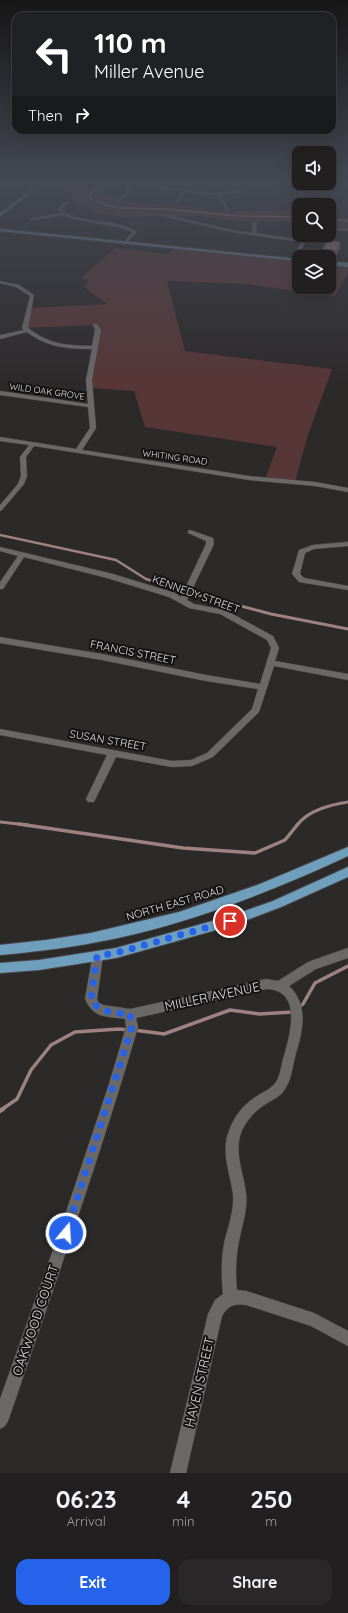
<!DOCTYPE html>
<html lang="en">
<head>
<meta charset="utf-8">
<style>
	body { margin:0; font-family:Quicksand,sans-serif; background:#292728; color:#f1f3f6; height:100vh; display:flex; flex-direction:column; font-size:15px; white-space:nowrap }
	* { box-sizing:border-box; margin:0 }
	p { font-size:13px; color:#a2a2a4 }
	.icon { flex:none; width:22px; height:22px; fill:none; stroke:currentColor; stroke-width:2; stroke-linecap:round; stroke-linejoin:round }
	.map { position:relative; height:1473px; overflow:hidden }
	.drawer { display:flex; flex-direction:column; background:#211f1f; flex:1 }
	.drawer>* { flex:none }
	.top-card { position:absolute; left:12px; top:12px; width:324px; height:122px; border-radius:12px; box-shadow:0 4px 16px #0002,0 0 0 1px #3e3d3d; background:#202124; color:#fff; overflow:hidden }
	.fabs { position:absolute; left:292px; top:146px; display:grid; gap:8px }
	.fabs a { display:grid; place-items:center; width:44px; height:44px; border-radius:8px; background:#211f1f; box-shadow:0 4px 16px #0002,0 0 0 1px #3e3d3d; font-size:20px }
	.pin { position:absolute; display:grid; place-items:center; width:34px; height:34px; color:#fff; margin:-17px; border:2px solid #fff; border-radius:50%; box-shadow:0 1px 4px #0007 }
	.me { position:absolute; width:44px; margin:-22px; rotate:18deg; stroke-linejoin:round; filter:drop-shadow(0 0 3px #0008) }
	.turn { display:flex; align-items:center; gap:14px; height:84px; padding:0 16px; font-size:18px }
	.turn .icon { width:52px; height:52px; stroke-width:2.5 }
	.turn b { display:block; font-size:28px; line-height:34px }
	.then { display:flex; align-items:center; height:38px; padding:0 16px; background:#0003; gap:8px; font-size:15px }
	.eta { display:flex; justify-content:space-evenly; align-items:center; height:68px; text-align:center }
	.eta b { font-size:24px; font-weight:800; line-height:28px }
	.cta { display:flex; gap:8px; margin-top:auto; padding:8px 16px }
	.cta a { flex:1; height:46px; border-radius:12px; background:#2563eb; color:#fff; font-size:16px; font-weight:800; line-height:46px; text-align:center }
	.cta a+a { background:#292728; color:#f1f3f6 }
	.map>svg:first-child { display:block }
</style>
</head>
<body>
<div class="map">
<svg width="348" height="1473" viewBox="0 0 348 1473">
	<rect width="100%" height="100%" fill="#2c2929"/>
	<!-- green -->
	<path fill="#573637" d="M47 180H110L114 183 97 194 121 198 134 203 174 205 227 212 280 210 299 211V222L238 221 200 216 121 217 97 212 78 205 63 189 37 187Z
		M329 217 348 218V230L329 229Z
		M115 248 168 254 174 248 299 260V287H329V263L348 265V273L335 296 244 284 167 281 185 351 332 369 307 438 295 482 265 479 277 447 145 427 134 391 89 388V380L95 325 25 328 30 308 107 304 84 287 89 280 80 279Z"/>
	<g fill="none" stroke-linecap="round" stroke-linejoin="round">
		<!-- stream-far4 -->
		<path stroke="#9e8181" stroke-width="1.5" d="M95 180 96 187 89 194 91 199 108 206 120 208 166 209 238 216 299 217
			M329 219 348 221"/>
		<!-- stream-far3 -->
		<path stroke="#9e8181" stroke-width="2.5" d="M0 535 116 560 146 579 181 590
			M194 594 222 601"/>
		<!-- stream-far2 -->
		<path stroke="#9e8181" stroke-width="3" d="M218 600 271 614 348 629
			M0 822 28 825
			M297 825C309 810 330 805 348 802"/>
		<!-- stream-far1 -->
		<path stroke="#9e8181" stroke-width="3.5" d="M19 824 183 848 255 853 285 840 298 824
			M298 1008 303 1004 315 983 348 966
			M134 1030 164 1034 230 1010 259 1014 293 1012
			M1 1110 17 1099 31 1070 51 1045 75 1032 119 1029 129 1030"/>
		<!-- stream -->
		<path stroke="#9e8181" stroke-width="4.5" d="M0 1111 3 1109"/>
		<!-- minor casing -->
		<g stroke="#494747" stroke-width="1">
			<path id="minor" d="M108 180H112L115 182C126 183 138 183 149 184 181 187 221 202 249 184L215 181 213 180 253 182 256 180H260L242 192 220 194 229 210 227 211 216 194 209 195 186 192 177 204 175 203 182 191 133 185C130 192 127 199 120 199V197L125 193 129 185 114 184Z
				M309 183H314L303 191V195L310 205H306L299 195V191Z
				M66 201 69 202 61 210C84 225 115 217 137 232L125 244 123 243 132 232 117 227 73 219 64 215 31 220 29 219 61 213 57 210Z
				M163 214 236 231 252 233 253 222 255 221 257 222 256 233 303 240 305 235H309L296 260 294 261 292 260 301 242 236 233 162 216Z
				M329 228 348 229V231L329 230Z
				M0 281 19 285 34 295 28 328C51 345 64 345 92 346L95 330 93 324H97L101 330 92 380 96 428 82 450 249 476 315 482 348 488V492L315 486 249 480 34 446 26 457 27 476 24 484 2 510 0 511V505L18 484 21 476 20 457 29 445 0 441V437L76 449 90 428 88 407 0 395V391L88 404 86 380 92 349C68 349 46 347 27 332L0 339V335L24 330 22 328 30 296 16 287 0 283Z
				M190 530 213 538 214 544 187 600 194 604 225 610 273 636 279 648 275 661 348 674V680L274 666 259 712 213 757 192 766 172 767 116 757 94 802H88L86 799 107 755 0 735V729L172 761 191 760 207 753 252 709 258 689 206 681 102 660 0 643V637L102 654 206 675 260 684 271 648 267 640 220 614 189 608 169 597 107 578 24 557 3 589H0V582L18 556 0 551V547L113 574 175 593 181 597 206 544V541L188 533V531Z
				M348 542V546L314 549 305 553 300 574 304 578 348 586V590L299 582 292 574 299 550 313 545Z
				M348 948V958L316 969 289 986C310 1006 302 1033 295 1057 292 1069 291 1082 283 1092 279 1097 272 1100 266 1104 254 1111 244 1123 240 1136 235 1155 244 1175 246 1193 248 1210 242 1225 239 1241 236 1257 235 1273 237 1290L246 1291 314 1313 348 1331V1346L311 1326 246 1305C234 1303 228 1306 222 1316L186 1473H170L208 1314 215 1300 223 1294C221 1276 221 1257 225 1239 229 1224 234 1210 233 1195 231 1176 222 1157 227 1137 231 1122 240 1107 254 1098 261 1093 270 1090 276 1082 281 1074 281 1064 284 1056 290 1034 303 990 266 989L136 1018 138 1027C99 1160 53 1290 8 1421L5 1426 0 1429V1399L59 1233 109 1084 126 1027 125 1019C106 1016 94 1019 85 999L93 953 97 951 101 953 103 956 97 999 98 1002 103 1005 130 1009 266 979 278 981 308 962Z"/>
		</g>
		<!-- secondary casing -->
		<g stroke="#494747" stroke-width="2">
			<path id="secondary" d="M45 180H49L0 216V213Z
				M0 229 299 259V261L0 231Z
				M329 261 348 263V267L329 265Z"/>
		</g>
		<!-- primary casing -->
		<g stroke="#494747" stroke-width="2">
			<path id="primary" d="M348 847V856C279 888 209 916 135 934 90 945 45 951 0 955V945L46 940 91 933 179 912 260 884Z
				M348 867V877L281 907 234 925 116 958 39 970 0 973V963L39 960 116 948 230 916 273 901Z"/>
		</g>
		<!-- minor -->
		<use href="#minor" fill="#6b6868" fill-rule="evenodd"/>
		<!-- secondary -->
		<use href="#secondary" fill="#6d8392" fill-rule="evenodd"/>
		<!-- primary -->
		<use href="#primary" fill="#709fbd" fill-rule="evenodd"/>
	</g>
	<!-- wall -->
	<path fill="#936e6e" d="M340 248 336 256 323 255V249Z"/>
	<!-- shaded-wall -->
	<path fill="#785a5a" d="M340 242V248L336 256V251Z"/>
	<!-- building -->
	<path fill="#ab8080" stroke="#785a5a" d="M327 241 340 242 336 251 323 249Z"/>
	<!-- sky -->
	<linearGradient id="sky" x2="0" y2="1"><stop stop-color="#181717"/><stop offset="0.47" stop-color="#454954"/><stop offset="1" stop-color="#454954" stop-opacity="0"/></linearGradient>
	<rect width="348" height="386" fill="url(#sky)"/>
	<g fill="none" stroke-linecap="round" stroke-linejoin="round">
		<!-- route -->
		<path stroke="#2563eb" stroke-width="7" stroke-dasharray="0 12.6" d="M66 1233 132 1027 130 1014C116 1013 98 1013 91 999L97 956 116 953 230 921"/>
	</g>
	<g text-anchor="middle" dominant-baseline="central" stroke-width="4" stroke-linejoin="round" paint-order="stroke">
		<!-- far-street labels -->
		<g font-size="9" fill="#e0dddd" stroke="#131212">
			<text transform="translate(47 391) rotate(8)">WILD OAK GROVE</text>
			<text transform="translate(175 457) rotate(8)">WHITING ROAD</text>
		</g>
		<!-- street labels -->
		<g font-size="11" fill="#e0dddd" stroke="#131212">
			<text transform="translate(196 594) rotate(20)">KENNEDY STREET</text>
			<text transform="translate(133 652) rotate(11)">FRANCIS STREET</text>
			<text transform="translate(108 740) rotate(10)">SUSAN STREET</text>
			<text transform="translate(175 903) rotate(-16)">NORTH EAST ROAD</text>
		</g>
		<!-- near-street labels -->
		<g font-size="13" fill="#e0dddd" stroke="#131212">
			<text transform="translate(212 996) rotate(-12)">MILLER AVENUE</text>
			<text transform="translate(35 1320) rotate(-71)">OAKWOOD COURT</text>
			<text transform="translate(199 1382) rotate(-77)">HAVEN STREET</text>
		</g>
	</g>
</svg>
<div class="fabs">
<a><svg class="icon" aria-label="sound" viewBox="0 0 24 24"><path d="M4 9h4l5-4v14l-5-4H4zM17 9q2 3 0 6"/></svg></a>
<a><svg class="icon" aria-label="search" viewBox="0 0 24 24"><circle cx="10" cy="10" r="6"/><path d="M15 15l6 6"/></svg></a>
<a><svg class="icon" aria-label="layers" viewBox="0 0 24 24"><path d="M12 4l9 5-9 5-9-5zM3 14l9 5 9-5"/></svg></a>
</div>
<div class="pin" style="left:230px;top:921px;background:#d93025"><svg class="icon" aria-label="arrive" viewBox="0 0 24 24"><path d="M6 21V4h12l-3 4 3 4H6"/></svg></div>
<svg class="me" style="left:66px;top:1233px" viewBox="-20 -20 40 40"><circle r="17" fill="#2563eb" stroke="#fff" stroke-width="3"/><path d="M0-11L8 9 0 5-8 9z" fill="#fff"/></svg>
<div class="top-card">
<div class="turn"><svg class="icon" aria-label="left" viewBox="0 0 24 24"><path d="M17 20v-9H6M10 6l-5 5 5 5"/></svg><div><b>110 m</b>Miller Avenue</div></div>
<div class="then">Then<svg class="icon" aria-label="right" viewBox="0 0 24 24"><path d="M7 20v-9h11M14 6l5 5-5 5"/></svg></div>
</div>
</div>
<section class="drawer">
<div class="eta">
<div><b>06:23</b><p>Arrival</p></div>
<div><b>4</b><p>min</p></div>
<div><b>250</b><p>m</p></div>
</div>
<div class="cta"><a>Exit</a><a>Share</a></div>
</section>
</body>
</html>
